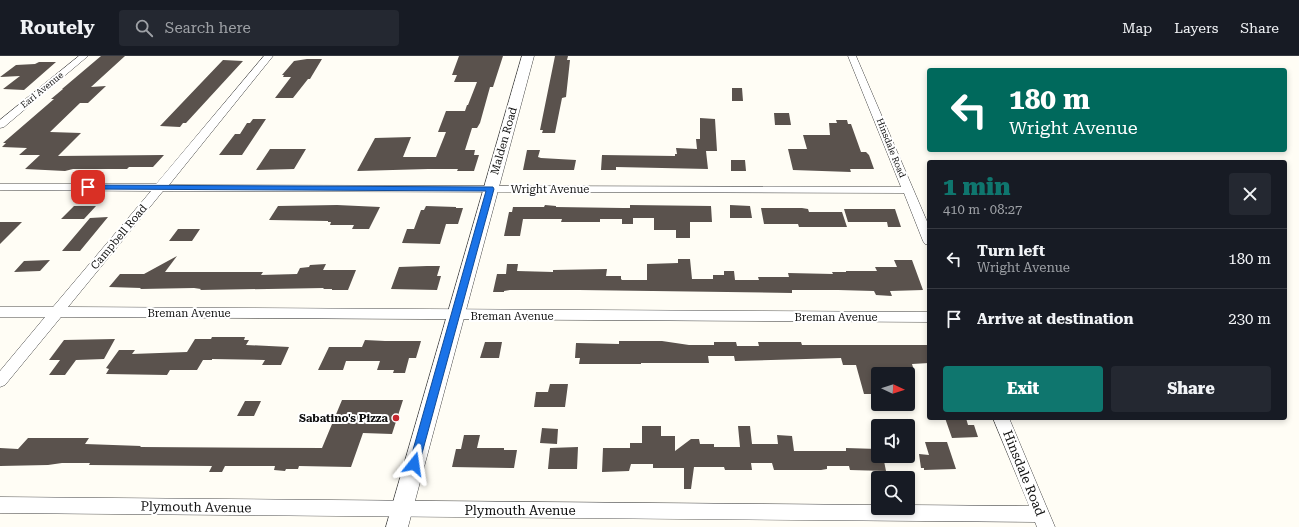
<!DOCTYPE html>
<html lang="en">
<head>
<meta charset="utf-8">
<style>
	body { margin:0; font-family:"Roboto Serif",serif; background:#242831; color:#f1f3f6; height:100vh; display:flex; flex-direction:column; font-size:15px; white-space:nowrap }
	* { box-sizing:border-box; margin:0 }
	p { font-size:13px; color:#9ea1a6 }
	.icon { flex:none; width:22px; height:22px; fill:none; stroke:currentColor; stroke-width:2; stroke-linecap:round; stroke-linejoin:round }
	.map { position:relative; flex:1; overflow:hidden }
	.details { position:absolute; left:927px; top:104px; width:360px; height:260px; display:flex; flex-direction:column; background:#171b24; border-radius:4px; box-shadow:0 2px 6px #0003 }
	.details>* { flex:none }
	.top-card { position:absolute; left:927px; top:12px; width:360px; height:84px; border-radius:4px; box-shadow:0 2px 6px #0003; background:#00695c; color:#fff; overflow:hidden }
	.needle { width:26px; rotate:94deg }
	.controls { position:absolute; left:871px; top:311px; display:grid; gap:8px }
	.controls a { display:grid; place-items:center; width:44px; height:44px; border-radius:4px; background:#171b24; box-shadow:0 2px 6px #0003; font-size:20px }
	.pin { position:absolute; display:grid; place-items:center; width:34px; height:34px; color:#fff; margin:-17px; border-radius:8px; box-shadow:0 2px 6px #0006 }
	.me { position:absolute; width:44px; margin:-22px; rotate:15deg; stroke-linejoin:round; filter:drop-shadow(0 0 3px #0008) }
	.turn { display:flex; align-items:center; gap:14px; height:84px; padding:0 16px; font-size:18px }
	.turn .icon { width:52px; height:52px; stroke-width:2.5 }
	.turn b { display:block; font-size:28px; line-height:34px }
	.round { display:grid; place-items:center; flex:none; width:42px; height:42px; border-radius:4px; background:#242831 }
	.head { display:flex; align-items:center; justify-content:space-between; height:68px; padding:0 16px }
	h1 { font-size:24px; font-weight:800; line-height:30px; color:#0f766e }
	.primary-button { display:flex; gap:8px; margin-top:auto; padding:8px 16px }
	.primary-button a { flex:1; height:46px; border-radius:4px; background:#0f766e; color:#fff; font-size:16px; font-weight:800; line-height:46px; text-align:center }
	.primary-button a+a { background:#242831; color:#f1f3f6 }
	ul { padding:0; list-style:none }
	li { display:flex; align-items:center; gap:12px; height:60px; padding:0 16px; border-top:1px solid #363941 }
	li div { flex:1 }
	li b { display:block; font-size:15px }
	li em { font-style:normal }
	header { display:flex; align-items:center; gap:24px; box-sizing:border-box; height:56px; padding:0 20px; background:#171b24; border-bottom:1px solid #363941 }
	header strong { font-size:19px }
	nav { display:flex; gap:22px; margin-inline-start:auto; font-size:14px }
	.search { width:280px; height:36px; background:#242831; display:flex; align-items:center; gap:10px; box-sizing:border-box; padding:0 14px; border-radius:4px; color:#9ea1a6; font-size:15px }
	.map>svg:first-child { display:block }
</style>
</head>
<body>
<header>
<strong>Routely</strong>
<div class="search"><svg class="icon" aria-label="search" viewBox="0 0 24 24"><circle cx="10" cy="10" r="6"/><path d="M15 15l6 6"/></svg>Search here</div>
<nav><a>Map</a><a>Layers</a><a>Share</a></nav>
</header>
<div class="map">
<svg width="1299" height="471" viewBox="0 0 1299 471">
	<rect width="100%" height="100%" fill="#fffdf5"/>
	<!-- building -->
	<path fill="#5a524d" d="M101 0H125L91 31 106 30 88 47H80L50 76 81 77 58 100 164 99 153 111H129L127 113H73L65 115 25 113 40 99H19L27 92 2 91 6 87H3L54 43H51L63 33H62Z
		M459 0H503L493 31H490L480 67 477 72H472L465 94H475L474 99H479L474 115H457L458 113H428L357 115 375 82 411 81 403 101H436L446 76H438L446 55H465L467 49H468L477 26H454L457 19H452Z
		M555 0H568L567 4H570L566 41 562 42 555 77H542L543 74H540Z
		M307 3H322L310 23H308L293 42H275L291 21H283L284 19H282L294 5Z
		M223 4 243 5 186 67H183L180 71 160 70Z
		M39 6H56L24 34 3 33 20 20 0 21 16 9 35 8Z
		M732 32H742L743 45H732Z
		M774 57H789L791 69H775Z
		M700 62 715 63 717 95H706L708 113 616 111V114H601L602 99 675 100V98H677L676 92 697 93 696 83H700Z
		M253 63H266L242 99H219L235 78H240L247 67H250Z
		M836 64H847L848 68H851L861 96H866L869 99 874 113H850L851 116 793 114 788 93H807L803 79H830L829 67H837Z
		M270 93H306L294 113 256 114Z
		M527 94H540L538 101 541 102 576 104 574 114H523Z
		M731 104H745L746 115H731Z
		M337 149 380 151 369 173H352L354 169H330L331 166H328V165L269 164 278 150Z
		M545 149 556 150V151L623 152H630V149L711 150 712 166H690V182H676V174H654V162H633V168H622V163H600V166H561L562 163H523L520 180H504L509 156H512L513 151H544Z
		M730 149 750 150 752 162H730Z
		M74 150H96L84 163H61Z
		M426 150 456 151V152H463L458 168H446L440 188 402 187 407 173H414L421 154H424Z
		M761 152H802L808 153 809 156H842L847 171H799L798 168H764Z
		M844 153H895L901 171H888L887 166H848Z
		M108 161 80 195H62L90 162Z
		M0 166H22L0 188Z
		M178 173H200L192 185H169Z
		M177 200 165 216H263L261 219 297 218 300 212 309 211 310 209 326 208 323 214H356L348 234H332V233H323L324 232 200 234 201 233 194 232 140 233 141 232 109 231 120 218H144Z
		M678 203H690L692 223H713V219H724V215H734L735 224H759L758 221H789L788 217 833 218 832 216H846V215H877L875 211H897L894 204H912L923 234 890 235 892 240 876 239 874 235 838 234H792V237L579 234H510L504 235V236H493L497 218H506L507 208H518L517 215 553 216V214L607 213 606 220H621V223L622 224H647V208L678 207Z
		M50 204 40 215 14 216 24 205Z
		M427 210H440L437 220H441L437 234 391 233 399 211Z
		M212 281H245L244 284H249L246 289 289 291 281 309H262L265 304 212 303V304H203L197 314H170L167 319 106 318 109 313 106 312 119 294H135L132 298 187 296 195 283H211Z
		M115 283 104 303 76 304 65 319H49L60 304H49L64 284Z
		M365 284 385 285H421L416 302H409L405 317H393L394 314H377L380 305H346L343 314H318L329 291H362Z
		M619 285H662L689 289H714V286H736L737 290H759L758 286H801L802 289H929V307L912 308 915 318H874L878 338H864L856 309H843L841 302 735 305 734 300H708L709 307H641V308H579L580 302H575L576 287 619 288Z
		M485 286H502L499 302H480Z
		M550 328H568L565 351H534L536 336H548Z
		M342 344H403L392 378 363 377 351 411 299 410 298 413H286L285 415 274 414 275 410H225L222 416H209L212 410 89 409 90 407H62L48 409 0 410V392L18 393 28 382H89L85 388 141 390 140 391 322 392Z
		M245 345H261L254 360H237Z
		M945 362H966L968 369H974L978 381 952 382Z
		M642 370H661V380H675V395L691 383H699L700 388H714V391H740L738 370H750L752 388H778L777 379 792 380 794 395H846V392L878 393V400H883L886 415 850 414 849 410H827V413L821 414H774L772 407H751L752 414H725L724 411H694L691 433H684V412H653V408H631L629 415 602 416 603 392H630V387H642Z
		M542 372 558 373 557 388 540 387Z
		M464 379H480L477 392H504V394H517L514 412 452 411 456 393H461Z
		M925 386H947L956 413 924 414V412H921L919 398 929 399Z
		M578 391 577 413H548L550 392Z"/>
	<g fill="none" stroke-linecap="round" stroke-linejoin="round">
		<!-- minor casing -->
		<g stroke="#444" stroke-width="1">
			<path id="minor" d="M79 0H88L4 71 0 72V64Z
				M264 0H273L169 129 901 131 848 0H856L929 170V189L925 188 923 185 904 137 163 135 68 251 929 256V266L61 261 5 329 0 331V315L45 261H0V251H53L151 135 0 134V128H156Z
				M993 362H1009L1055 471H1037L1035 466 0 457V441L878 449V452H908V449L1029 450Z"/>
		</g>
		<!-- tertiary casing -->
		<g stroke="#444" stroke-width="1">
			<path id="tertiary" d="M522 0H534L408 471H386Z"/>
		</g>
		<!-- minor -->
		<use href="#minor" fill="#fff" fill-rule="evenodd"/>
		<!-- tertiary -->
		<use href="#tertiary" fill="#fff" fill-rule="evenodd"/>
	</g>
	<!-- route -->
	<path fill="#1a73e8" stroke="#114b97" d="M85 129 493 131 494 133 418 412 414 413 410 412 409 408 486 135 88 133H85Z"/>
	<!-- markers -->
	<circle fill="#c4262e" stroke="#fff" stroke-width="1.5" cx="396" cy="362" r="4"/>
	<g text-anchor="middle" dominant-baseline="central" stroke-width="4" stroke-linejoin="round" paint-order="stroke">
		<!-- far-street labels -->
		<g font-size="9" fill="#111" stroke="#fff">
			<text transform="translate(42 34) rotate(-39)">Earl Avenue</text>
			<text transform="translate(891 92) rotate(68)">Hinsdale Road</text>
		</g>
		<!-- street labels -->
		<g font-size="11" fill="#111" stroke="#fff">
			<text transform="translate(504 85) rotate(-74)">Malden Road</text>
			<text x="550" y="133">Wright Avenue</text>
			<text transform="translate(119 181) rotate(-50)">Campbell Road</text>
			<text x="189" y="257">Breman Avenue</text>
			<text x="512" y="260">Breman Avenue</text>
			<text x="836" y="261">Breman Avenue</text>
		</g>
		<!-- poi labels -->
		<g font-size="11" font-weight="bold" fill="#111" stroke="#fff" text-anchor="end">
			<text x="388" y="362">Sabatino's Pizza</text>
		</g>
		<!-- near-street labels -->
		<g font-size="13" fill="#111" stroke="#fff">
			<text transform="translate(1024 417) rotate(68)">Hinsdale Road</text>
			<text transform="translate(196 451) rotate(1)">Plymouth Avenue</text>
			<text x="520" y="454">Plymouth Avenue</text>
		</g>
	</g>
</svg>
<div class="controls">
<a><svg class="needle" viewBox="-14 -14 28 28"><path d="M0-13l5 13h-10z" fill="#e53935"/><path d="M0 13l5-13h-10z" fill="#9ea1a6"/></svg></a>
<a><svg class="icon" aria-label="sound" viewBox="0 0 24 24"><path d="M4 9h4l5-4v14l-5-4H4zM17 9q2 3 0 6"/></svg></a>
<a><svg class="icon" aria-label="search" viewBox="0 0 24 24"><circle cx="10" cy="10" r="6"/><path d="M15 15l6 6"/></svg></a>
</div>
<div class="pin" style="left:88px;top:131px;background:#d93025"><svg class="icon" aria-label="arrive" viewBox="0 0 24 24"><path d="M6 21V4h12l-3 4 3 4H6"/></svg></div>
<svg class="me" style="left:414px;top:408px" viewBox="-20 -20 40 40"><path d="M0-17L14 15 0 8-14 15z" fill="#1a73e8" stroke="#fff" stroke-width="4"/></svg>
<div class="top-card">
<div class="turn"><svg class="icon" aria-label="left" viewBox="0 0 24 24"><path d="M17 20v-9H6M10 6l-5 5 5 5"/></svg><div><b>180 m</b>Wright Avenue</div></div>
</div>
<section class="details">
<div class="head"><div><h1>1 min</h1><p>410 m · 08:27</p></div><a class="round"><svg class="icon" aria-label="close" viewBox="0 0 24 24"><path d="M6 6l12 12M18 6L6 18"/></svg></a></div>
<ul>
<li><svg class="icon" aria-label="left" viewBox="0 0 24 24"><path d="M17 20v-9H6M10 6l-5 5 5 5"/></svg><div><b>Turn left</b><p>Wright Avenue</p></div><em>180 m</em></li>
<li><svg class="icon" aria-label="arrive" viewBox="0 0 24 24"><path d="M6 21V4h12l-3 4 3 4H6"/></svg><div><b>Arrive at destination</b></div><em>230 m</em></li>
</ul>
<div class="primary-button"><a>Exit</a><a>Share</a></div>
</section>
</div>
</body>
</html>
